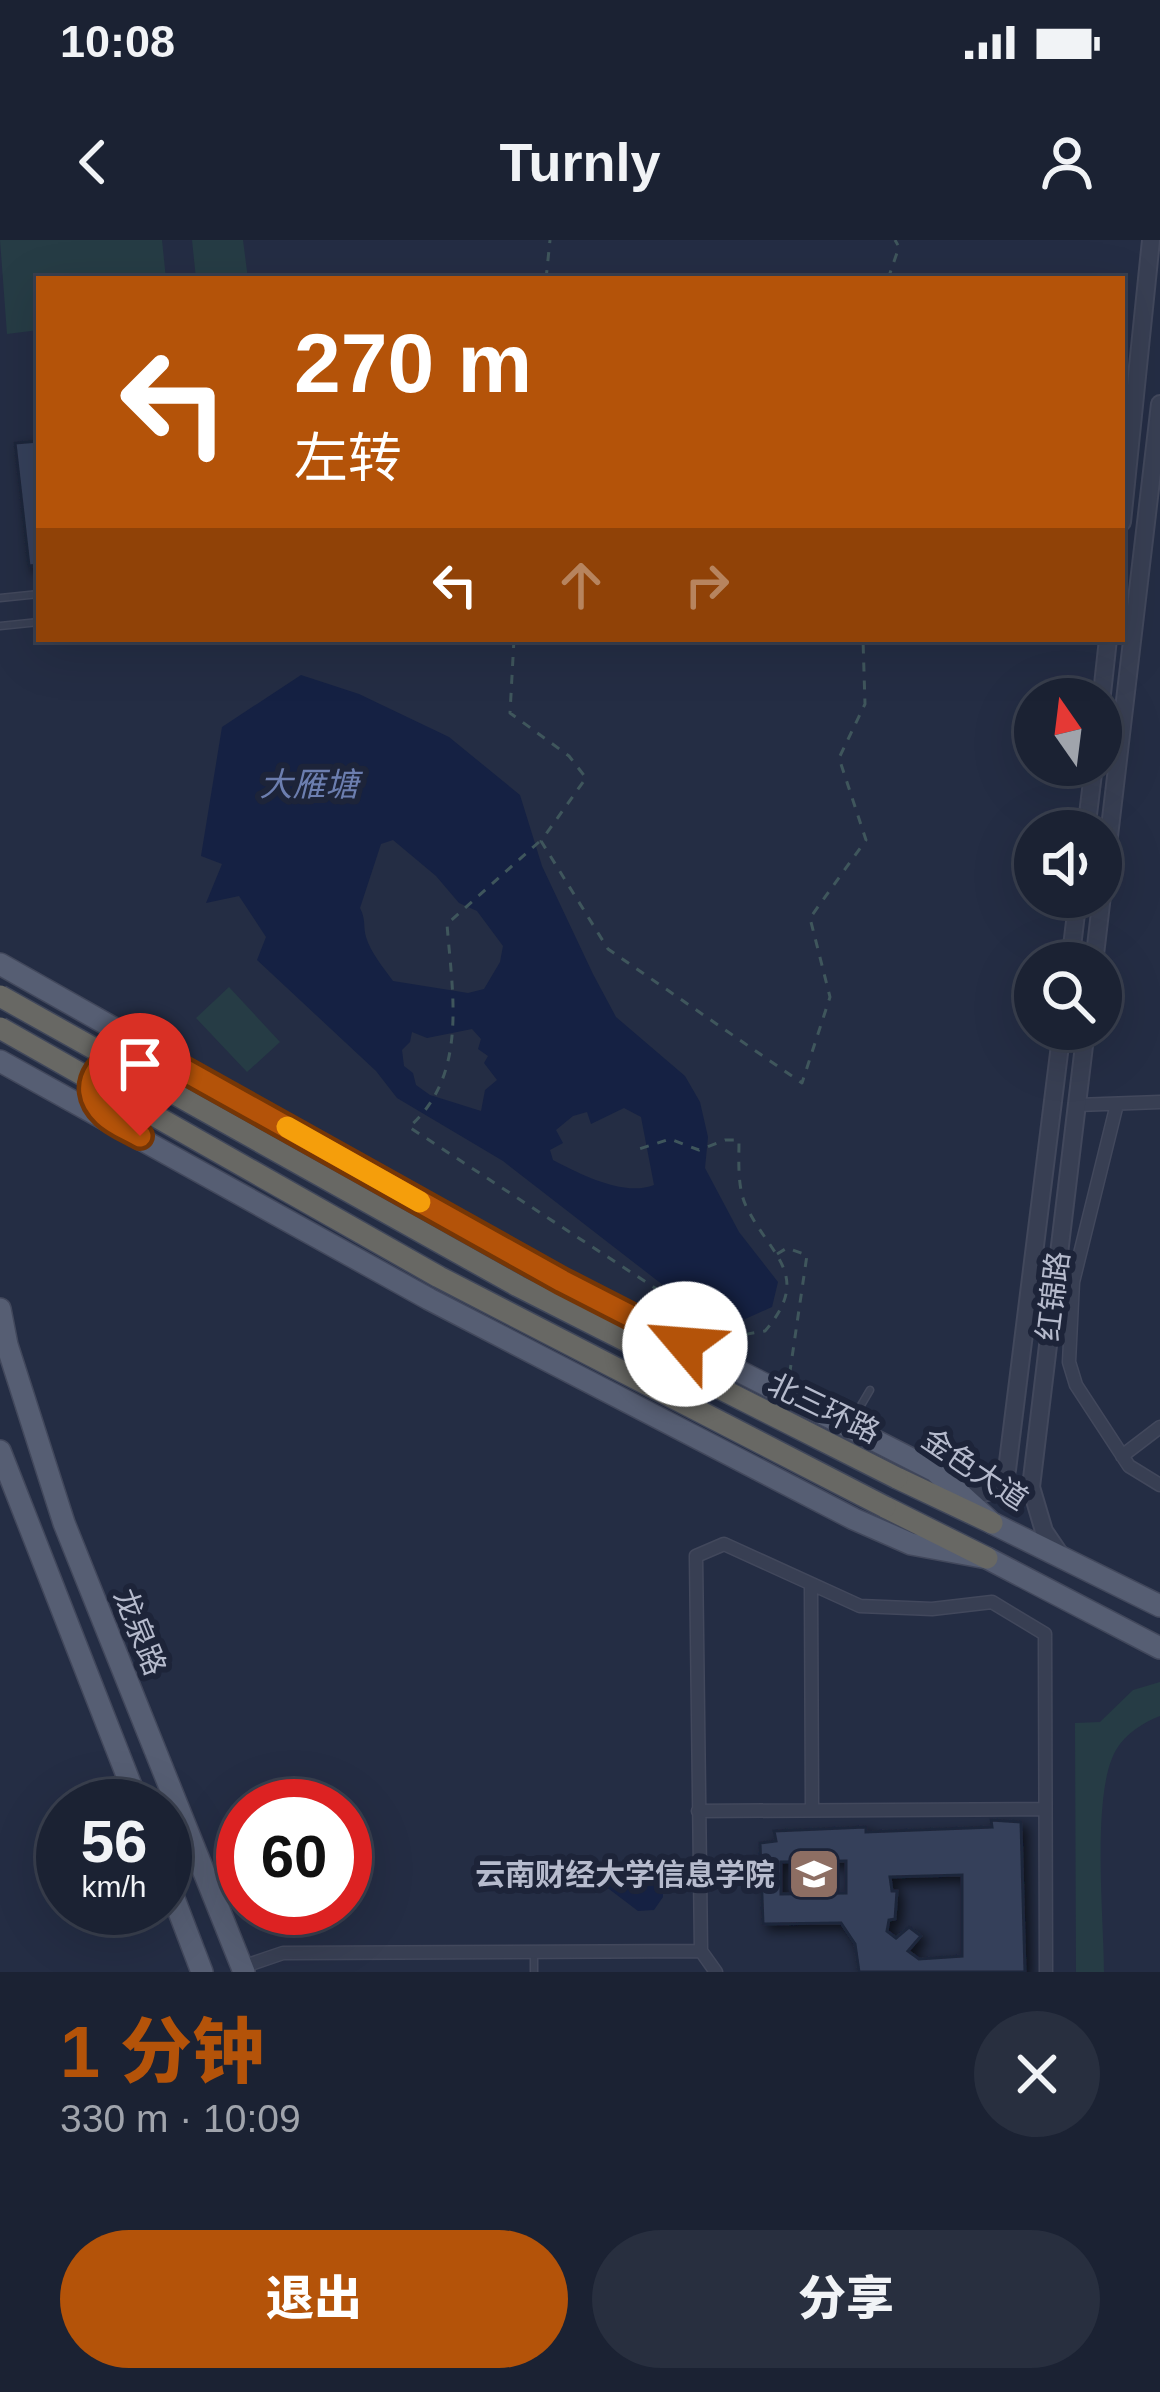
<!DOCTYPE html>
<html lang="zh">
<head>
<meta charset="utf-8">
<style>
	body { margin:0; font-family:Helvetica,"Noto Sans SC",sans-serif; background:#282f3f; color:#f1f3f6; height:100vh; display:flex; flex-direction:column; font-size:45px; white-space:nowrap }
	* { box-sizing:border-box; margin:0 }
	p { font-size:39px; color:#a0a4ac }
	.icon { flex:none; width:66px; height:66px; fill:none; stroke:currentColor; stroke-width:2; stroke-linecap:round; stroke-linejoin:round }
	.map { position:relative; height:1732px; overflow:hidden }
	.drawer { display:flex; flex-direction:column; background:#1b2233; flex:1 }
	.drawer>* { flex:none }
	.guide { position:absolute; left:36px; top:36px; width:1089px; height:366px; border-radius:0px; box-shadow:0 12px 48px #0002,0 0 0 3px #393f4e; background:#b45309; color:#fff; overflow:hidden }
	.needle { width:78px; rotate:346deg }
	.controls { position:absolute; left:1014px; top:438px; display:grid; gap:24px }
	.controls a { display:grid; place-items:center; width:108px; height:108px; border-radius:50%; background:#1b2233; box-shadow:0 12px 48px #0002,0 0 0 3px #393f4e; font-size:60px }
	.speed { position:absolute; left:36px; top:1539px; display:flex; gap:24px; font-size:60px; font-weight:700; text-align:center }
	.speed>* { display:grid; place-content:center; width:156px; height:156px; border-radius:50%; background:#1b2233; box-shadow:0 12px 48px #0002,0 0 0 3px #393f4e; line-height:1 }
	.speed small { font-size:30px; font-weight:400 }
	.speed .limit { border:18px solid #d22; background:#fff; color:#111 }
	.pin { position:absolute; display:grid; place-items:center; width:102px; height:102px; color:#fff; margin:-123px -51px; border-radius:50% 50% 50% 0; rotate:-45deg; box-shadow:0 0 12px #0007 }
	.pin .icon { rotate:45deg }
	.me { position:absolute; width:132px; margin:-66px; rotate:297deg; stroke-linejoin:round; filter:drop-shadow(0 0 9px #0008) }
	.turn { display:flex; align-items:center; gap:42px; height:252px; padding:0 60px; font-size:54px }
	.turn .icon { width:156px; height:156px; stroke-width:2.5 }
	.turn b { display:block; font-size:84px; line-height:102px }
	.lanes { display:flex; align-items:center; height:114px; padding:0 60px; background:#0003; justify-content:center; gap:60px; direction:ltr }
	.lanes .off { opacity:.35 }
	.round { display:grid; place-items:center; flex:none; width:126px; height:126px; border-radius:63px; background:#282f3f }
	.head { display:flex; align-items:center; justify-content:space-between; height:204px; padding:0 60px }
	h1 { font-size:72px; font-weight:800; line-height:90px; color:#b45309 }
	.action { display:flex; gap:24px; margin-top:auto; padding:24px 60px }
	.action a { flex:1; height:138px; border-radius:72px; background:#b45309; color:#fff; font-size:48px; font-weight:800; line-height:138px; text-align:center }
	.action a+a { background:#282f3f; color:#f1f3f6 }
	.status { display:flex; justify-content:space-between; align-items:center; height:84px; padding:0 60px; background:#1b2233; direction:ltr }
	.status svg { height:33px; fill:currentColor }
	header { display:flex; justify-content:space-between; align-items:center; height:156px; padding:0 60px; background:#1b2233; font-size:54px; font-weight:800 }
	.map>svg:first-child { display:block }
</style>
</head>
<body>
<div class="status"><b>10:08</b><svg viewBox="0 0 49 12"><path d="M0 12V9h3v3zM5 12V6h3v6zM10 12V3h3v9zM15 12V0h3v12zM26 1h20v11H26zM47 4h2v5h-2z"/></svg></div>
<header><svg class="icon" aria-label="back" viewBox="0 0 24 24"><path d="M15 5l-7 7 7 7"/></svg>Turnly<svg class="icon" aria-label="person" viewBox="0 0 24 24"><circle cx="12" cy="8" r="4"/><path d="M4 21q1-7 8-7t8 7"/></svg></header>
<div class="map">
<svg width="1160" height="1732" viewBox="0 0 1160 1732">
	<defs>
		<filter id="shadow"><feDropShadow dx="5.5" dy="5.5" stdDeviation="6" flood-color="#0009"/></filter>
	</defs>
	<rect width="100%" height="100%" fill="#242d44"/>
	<!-- green -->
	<path fill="#263c45" d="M0 0H162L166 39H39V90L7 94Z
		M192 0H243L248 39H196Z
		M229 747 280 802 247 832 196 778Z
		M1160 1442V1476C1144 1482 1125 1494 1116 1510 1091 1553 1104 1678 1104 1732H1076L1075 1483 1100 1482 1133 1450Z"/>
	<!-- water -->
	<path fill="#152143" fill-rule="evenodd" d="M301 435 359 454 449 497 520 555 542 626 593 734 616 777 685 836 700 862 708 897 705 928 739 992 778 1042 772 1067 721 1090 503 921 397 858 376 831 257 720 266 697 239 656 206 663 222 624 201 616 222 487ZM393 600 436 636 459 663 477 671 503 706 500 722 484 749 468 753 393 741C383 727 371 713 366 697 363 686 366 679 360 668L381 604ZM472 789 481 799 478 809 488 816 484 823 497 840 485 850 481 871 430 855 416 845 413 833 404 826 402 810 410 802 412 792 427 798ZM624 868 641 877 654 945C624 957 580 934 553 920L550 910 563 903 556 890 573 876 587 872 591 884Z
		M608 1635 656 1636 663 1640V1657L654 1670 638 1671 605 1646Z"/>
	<!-- building -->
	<path fill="#35405a" stroke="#1f263a" stroke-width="3" fill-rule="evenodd" filter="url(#shadow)" d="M39 201V325L29 326 15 203Z
		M991 1580 1021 1582 1025 1732H859L855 1704 841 1683 763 1684 760 1603 776 1601 774 1591 866 1587V1592L992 1587ZM846 1621V1653L781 1654V1622ZM962 1635V1716L919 1719 908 1711 921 1696 909 1687 896 1698 887 1691 889 1680 895 1679 897 1651H892L890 1637Z"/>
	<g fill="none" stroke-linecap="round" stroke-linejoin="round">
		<!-- service casing -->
		<g stroke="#42485c" stroke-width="9">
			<path id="service" d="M0 358 39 354
				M0 386 39 382
				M850 1184 870 1150
				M534 1712V1732"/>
		</g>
		<!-- minor casing -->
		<g stroke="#42485c" stroke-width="15">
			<path id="minor" d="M1117 864 1073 1042 1069 1122 1076 1145 1129 1226 1160 1245
				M1077 865 1160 862
				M1122 1216 1160 1187
				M811 1346 812 1569
				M698 1571 1045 1569
				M242 1727 283 1713 701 1711
				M716 1732 701 1711 696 1316 724 1304 860 1366 932 1369 992 1362 1045 1394 1046 1732"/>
		</g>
		<!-- tertiary casing -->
		<g stroke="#42485c" stroke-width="20">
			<path id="tertiary" d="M1122 282 1151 0
				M1101 463 1108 399
				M1086 591 1094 525
				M1070 723 1078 657
				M1094 723 1160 164
				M961 1259 990 1251 1007 1230 1062 789
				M1061 1316 1044 1291 1031 1247 1086 789"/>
		</g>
		<!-- primary casing -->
		<g stroke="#42485c" stroke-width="24">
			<path id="primary" d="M0 724 562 1041 935 1231 992 1283 1160 1366
				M0 821 429 1059 854 1279 911 1304 987 1318 1160 1408
				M96 859C86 826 112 810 141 805
				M0 1069 7 1105 64 1283 244 1732
				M0 1211 139 1566
				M165 1635 202 1732"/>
		</g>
		<!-- trunk casing -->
		<g stroke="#40475a" stroke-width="24">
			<path id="trunk" d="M897 1238 992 1283
				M885 1267 987 1318"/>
		</g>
		<!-- path -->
		<path stroke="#3f565c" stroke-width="3" stroke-dasharray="9 9" stroke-linecap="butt" d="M546 39 550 0
			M888 39 899 7 895 0
			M514 399 510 473 569 516 586 538 541 601 608 709 802 843 830 757 810 678 866 600 839 518 865 464 863 399
			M539 602 447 684C452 752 469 835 409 887L730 1097 765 1091C813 1035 771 1017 746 966 737 947 739 920 739 900H725L699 910 670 899 636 910
			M777 1014 787 1008 807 1015 789 1138"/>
		<!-- service -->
		<use href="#service" stroke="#383f53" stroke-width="6"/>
		<!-- minor -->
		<use href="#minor" stroke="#383f53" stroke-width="12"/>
		<!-- tertiary -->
		<use href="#tertiary" stroke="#383f53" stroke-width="16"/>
		<!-- primary -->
		<use href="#primary" stroke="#565e73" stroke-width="21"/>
		<!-- trunk -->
		<use href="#trunk" stroke="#686864" stroke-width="21"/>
		<!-- trunk-bridge casing -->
		<g stroke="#40475a" stroke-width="24" stroke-linecap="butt">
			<path id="trunk-bridge" d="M0 756 518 1046 897 1238
				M0 788 439 1037 885 1267"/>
		</g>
		<!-- trunk-bridge -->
		<use href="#trunk-bridge" stroke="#686864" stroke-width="21"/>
	</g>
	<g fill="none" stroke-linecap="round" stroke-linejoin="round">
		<!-- route casing -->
		<g stroke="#753606" stroke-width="30">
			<path id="route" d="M140 896C130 890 114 884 105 875 72 844 106 811 141 806L562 1041 685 1104"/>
		</g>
		<!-- route -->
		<use href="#route" stroke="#b45309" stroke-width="21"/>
		<!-- slow -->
		<path stroke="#f59e0b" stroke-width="21" d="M287 887 420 962"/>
	</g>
	<!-- icons -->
	<defs>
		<g id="school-square" transform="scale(2.7)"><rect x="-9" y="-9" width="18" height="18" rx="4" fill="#8d6e63" stroke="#1d2439"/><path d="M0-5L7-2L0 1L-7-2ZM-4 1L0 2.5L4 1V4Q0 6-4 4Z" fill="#fff"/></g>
	</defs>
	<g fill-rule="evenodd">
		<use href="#school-square" x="814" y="1634"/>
	</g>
	<g text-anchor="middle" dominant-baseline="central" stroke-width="12" stroke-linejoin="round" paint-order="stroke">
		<!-- street labels -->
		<g font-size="30" fill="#b6bbcd" stroke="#1d2439">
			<text transform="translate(1053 1056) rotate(-83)">红锦路</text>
			<text transform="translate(824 1168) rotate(26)">北三环路</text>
			<text transform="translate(975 1229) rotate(34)">金色大道</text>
			<text transform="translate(140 1392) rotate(68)">龙泉路</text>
		</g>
		<!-- poi labels -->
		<g font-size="30" font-weight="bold" fill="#b6bbcd" stroke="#1d2439" text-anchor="end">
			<text x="775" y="1634">云南财经大学信息学院</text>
		</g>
		<!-- water labels -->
		<g font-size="33" font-style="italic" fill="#6c7eaf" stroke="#1d2439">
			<text x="309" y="544">大雁塘</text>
		</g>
	</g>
</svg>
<div class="controls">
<a><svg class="needle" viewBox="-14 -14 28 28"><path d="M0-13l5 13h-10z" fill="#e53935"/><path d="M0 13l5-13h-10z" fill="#a0a4ac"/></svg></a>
<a><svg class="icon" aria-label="sound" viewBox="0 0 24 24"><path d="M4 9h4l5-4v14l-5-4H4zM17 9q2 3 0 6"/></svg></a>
<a><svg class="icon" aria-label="search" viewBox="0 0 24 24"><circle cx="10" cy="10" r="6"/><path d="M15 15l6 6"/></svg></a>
</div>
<div class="speed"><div>56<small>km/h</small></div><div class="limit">60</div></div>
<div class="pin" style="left:140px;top:896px;background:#d93025"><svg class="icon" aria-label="arrive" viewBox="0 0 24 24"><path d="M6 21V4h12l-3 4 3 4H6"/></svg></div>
<svg class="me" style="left:685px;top:1104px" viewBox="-20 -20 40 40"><circle r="19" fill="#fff"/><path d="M0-13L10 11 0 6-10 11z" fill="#b45309"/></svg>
<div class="guide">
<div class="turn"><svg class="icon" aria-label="left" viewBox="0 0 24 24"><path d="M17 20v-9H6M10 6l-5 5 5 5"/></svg><div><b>270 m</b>左转</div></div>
<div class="lanes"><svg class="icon" aria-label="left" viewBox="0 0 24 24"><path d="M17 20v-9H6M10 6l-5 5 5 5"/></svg><svg class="icon off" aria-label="ahead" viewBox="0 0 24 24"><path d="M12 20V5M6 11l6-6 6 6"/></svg><svg class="icon off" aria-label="right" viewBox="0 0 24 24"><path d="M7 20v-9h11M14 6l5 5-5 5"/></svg></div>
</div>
</div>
<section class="drawer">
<div class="head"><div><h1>1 分钟</h1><p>330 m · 10:09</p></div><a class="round"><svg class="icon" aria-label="close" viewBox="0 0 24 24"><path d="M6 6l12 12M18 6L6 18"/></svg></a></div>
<div class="action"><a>退出</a><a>分享</a></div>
</section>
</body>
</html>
